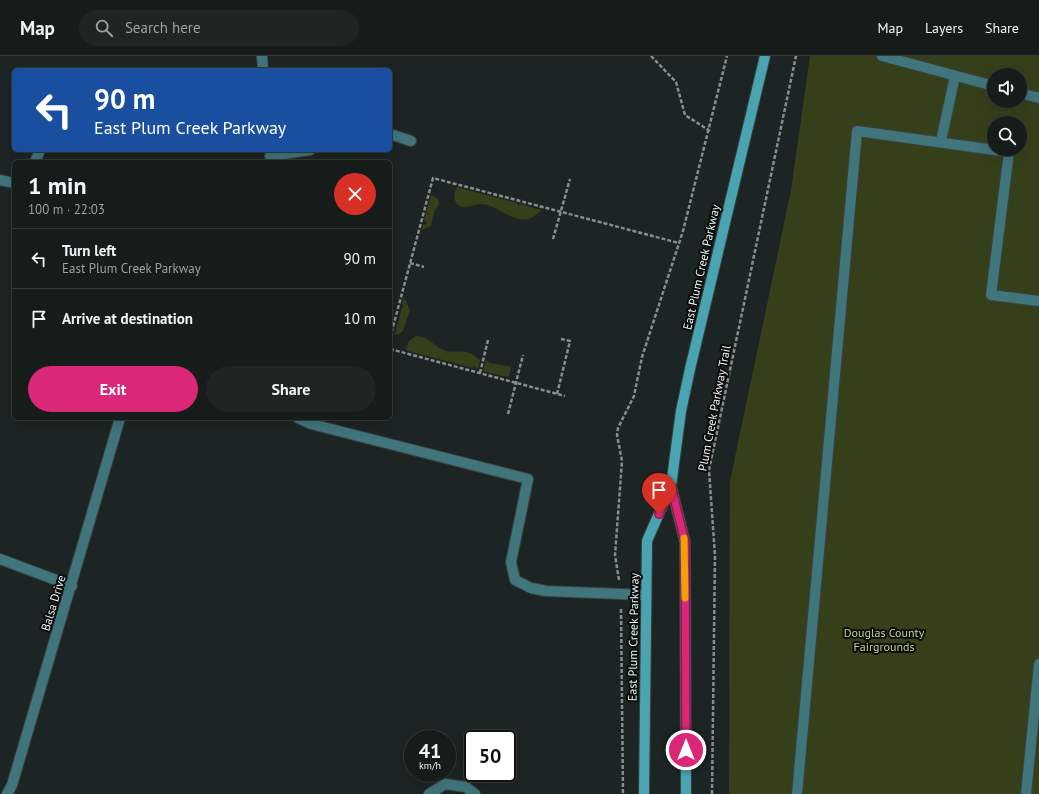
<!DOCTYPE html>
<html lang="en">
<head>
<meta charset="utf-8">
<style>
	body { margin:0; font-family:"PT Sans",sans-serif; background:#1e2523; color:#f1f3f6; height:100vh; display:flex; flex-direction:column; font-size:15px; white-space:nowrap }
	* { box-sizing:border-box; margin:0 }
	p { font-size:13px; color:#9da1a2 }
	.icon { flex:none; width:22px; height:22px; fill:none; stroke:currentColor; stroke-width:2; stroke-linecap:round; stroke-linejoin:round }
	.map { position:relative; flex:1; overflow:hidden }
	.sheet { position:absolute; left:12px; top:104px; width:380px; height:260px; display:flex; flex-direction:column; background:#151c1a; border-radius:6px; box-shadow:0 4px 16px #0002,0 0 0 1px #343a39 }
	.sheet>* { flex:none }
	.top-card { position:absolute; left:12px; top:12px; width:380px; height:84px; border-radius:6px; box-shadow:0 4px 16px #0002,0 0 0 1px #343a39; background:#1a4fa0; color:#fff; overflow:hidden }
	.buttons { position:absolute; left:987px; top:12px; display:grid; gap:8px }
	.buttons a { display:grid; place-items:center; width:40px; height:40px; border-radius:50%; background:#151c1a; box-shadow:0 4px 16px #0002,0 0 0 1px #343a39; font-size:20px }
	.speed { position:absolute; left:404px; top:674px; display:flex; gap:8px; font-size:20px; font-weight:700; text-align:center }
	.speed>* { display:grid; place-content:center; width:52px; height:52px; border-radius:50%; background:#151c1a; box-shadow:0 4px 16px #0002,0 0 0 1px #343a39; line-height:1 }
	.speed small { font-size:10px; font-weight:400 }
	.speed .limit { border:2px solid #111; border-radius:6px; background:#fff; color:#111 }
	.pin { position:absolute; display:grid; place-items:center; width:34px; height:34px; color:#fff; margin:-41px -17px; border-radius:50% 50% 50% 0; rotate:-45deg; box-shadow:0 0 4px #0007 }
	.pin .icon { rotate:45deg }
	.me { position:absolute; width:44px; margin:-22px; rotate:0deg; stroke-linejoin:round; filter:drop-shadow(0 0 3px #0008) }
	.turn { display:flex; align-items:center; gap:14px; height:84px; padding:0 16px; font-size:18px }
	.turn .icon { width:52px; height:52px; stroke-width:2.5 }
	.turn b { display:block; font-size:28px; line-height:34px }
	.round { display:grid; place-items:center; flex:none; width:42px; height:42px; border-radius:21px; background:#1e2523 }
	.head { display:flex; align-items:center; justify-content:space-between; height:68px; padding:0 16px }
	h1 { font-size:24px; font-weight:600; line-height:30px }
	.action { display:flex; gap:8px; margin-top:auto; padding:8px 16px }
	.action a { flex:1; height:46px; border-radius:24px; background:#db2777; color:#fff; font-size:16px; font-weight:600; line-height:46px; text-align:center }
	.action a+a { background:#1e2523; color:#f1f3f6 }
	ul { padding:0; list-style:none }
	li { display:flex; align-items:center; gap:12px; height:60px; padding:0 16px; border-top:1px solid #343a39 }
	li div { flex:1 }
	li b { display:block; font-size:15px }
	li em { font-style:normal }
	header { display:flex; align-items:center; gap:24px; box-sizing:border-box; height:56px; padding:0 20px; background:#151c1a; border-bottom:1px solid #343a39 }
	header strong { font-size:19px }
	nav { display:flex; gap:22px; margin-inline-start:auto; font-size:14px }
	.search { width:280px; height:36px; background:#1e2523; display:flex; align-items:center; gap:10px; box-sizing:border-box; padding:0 14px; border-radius:22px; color:#9da1a2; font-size:15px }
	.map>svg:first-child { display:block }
</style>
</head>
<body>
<header>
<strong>Map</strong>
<div class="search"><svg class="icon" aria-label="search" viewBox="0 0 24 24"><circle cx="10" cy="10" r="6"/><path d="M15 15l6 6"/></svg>Search here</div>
<nav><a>Map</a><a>Layers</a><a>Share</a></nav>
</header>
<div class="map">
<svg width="1039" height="738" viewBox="0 0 1039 738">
	<rect width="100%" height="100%" fill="#1c2523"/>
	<!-- green -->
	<path fill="#353f1a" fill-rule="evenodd" d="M810 0H1039V738H729L730 425 791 134ZM994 19H1020V45H994ZM994 67H1020V93H994Z
		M457 131 517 147 519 150 520 148 541 154C520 178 503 150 482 148 475 148 465 154 458 149 453 144 454 137 457 131Z
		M431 139 438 143 439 148 434 156 431 170 422 174 423 168H426L427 166 424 165Z
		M404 241 410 254 403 275 397 279 395 278 402 251 404 252 402 248Z
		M416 280C428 280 432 288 441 293 455 300 463 289 480 304L478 313 474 310 473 312 408 295 406 293 409 285Z
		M486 304 491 307 511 311 509 320 507 321 483 315Z"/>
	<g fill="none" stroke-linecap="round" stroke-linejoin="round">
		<!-- lane casing -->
		<g stroke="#3a4240" stroke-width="12">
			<path id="lane" d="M262 0 263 14
				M390 78 411 85
				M941 85 955 20
				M270 100 310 94
				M298 362 311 368 528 423 511 506 515 524 531 532 546 535 646 539
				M797 738 857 75 1009 96 991 239 1039 245
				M1026 738 1039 608"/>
		</g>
		<!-- street casing -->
		<g stroke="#3a4240" stroke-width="12">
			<path id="street" d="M882 0 994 30
				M1020 37 1039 42
				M35 106 40 94
				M0 124 14 127
				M0 503 72 530
				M7 738 12 729 120 362
				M429 738 445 728 466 731 475 738"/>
		</g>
		<!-- secondary casing -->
		<g stroke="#3a4240" stroke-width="12">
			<path id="secondary" d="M671 430 685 486 686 738
				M644 738 647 485 671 430 681 355 690 313 765 0"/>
		</g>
		<!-- path -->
		<path stroke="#878e8d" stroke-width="2.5" stroke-dasharray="4 2" stroke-linecap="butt" d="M651 0 676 26 685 59 710 75
			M553 183 570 123
			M410 207 424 211
			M390 282 433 122 679 187
			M390 293 565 340
			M480 317 488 284
			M557 338 570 285 561 283
			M508 358 523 299
			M619 524 615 499 622 405 617 379 618 372 634 340 642 301 683 175 727 0
			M621 553 623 738
			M712 738 715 500 709 414 796 0"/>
		<!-- lane -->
		<use href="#lane" stroke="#40757c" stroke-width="10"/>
		<!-- street -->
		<use href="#street" stroke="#40757c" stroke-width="10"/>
		<!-- secondary -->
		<use href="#secondary" stroke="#49a3b0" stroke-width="10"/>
	</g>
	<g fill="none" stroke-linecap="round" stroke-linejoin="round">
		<!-- route casing -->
		<g stroke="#8e194d" stroke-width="10">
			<path id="route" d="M659 458 671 430 685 486 686 694"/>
		</g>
		<!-- route -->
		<use href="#route" stroke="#db2777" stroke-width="7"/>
		<!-- slow -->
		<path stroke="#f59e0b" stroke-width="7" d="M684 482 685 542"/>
	</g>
	<g text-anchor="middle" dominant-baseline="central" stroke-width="4" stroke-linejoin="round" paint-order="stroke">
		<!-- street labels -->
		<g font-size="12" fill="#eff5f4" stroke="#0a0d0c">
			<text transform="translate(701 211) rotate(-77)">East Plum Creek Parkway</text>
			<text transform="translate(714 352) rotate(-79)">Plum Creek Parkway Trail</text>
			<text transform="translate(53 547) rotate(-73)">Balsa Drive</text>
			<text transform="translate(633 581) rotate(-89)">East Plum Creek Parkway</text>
		</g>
		<!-- park labels -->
		<g font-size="12" fill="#bdd48b" stroke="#0a0d0c">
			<text x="884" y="576">Douglas County<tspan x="884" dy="14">Fairgrounds</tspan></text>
		</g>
	</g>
</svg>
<div class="buttons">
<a><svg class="icon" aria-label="sound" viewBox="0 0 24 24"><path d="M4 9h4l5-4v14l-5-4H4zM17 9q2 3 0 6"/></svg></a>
<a><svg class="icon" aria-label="search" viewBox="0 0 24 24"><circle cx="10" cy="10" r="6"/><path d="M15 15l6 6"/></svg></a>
</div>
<div class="speed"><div>41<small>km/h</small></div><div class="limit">50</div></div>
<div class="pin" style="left:659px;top:458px;background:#d93025"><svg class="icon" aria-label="arrive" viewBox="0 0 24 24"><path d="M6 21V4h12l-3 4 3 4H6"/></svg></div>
<svg class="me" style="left:686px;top:694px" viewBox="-20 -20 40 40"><circle r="17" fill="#db2777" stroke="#fff" stroke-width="3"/><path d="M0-11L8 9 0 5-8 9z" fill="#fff"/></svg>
<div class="top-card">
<div class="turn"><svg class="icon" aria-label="left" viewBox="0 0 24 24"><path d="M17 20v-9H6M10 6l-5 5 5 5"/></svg><div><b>90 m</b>East Plum Creek Parkway</div></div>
</div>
<section class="sheet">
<div class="head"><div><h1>1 min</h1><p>100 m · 22:03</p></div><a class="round" style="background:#d93025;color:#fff"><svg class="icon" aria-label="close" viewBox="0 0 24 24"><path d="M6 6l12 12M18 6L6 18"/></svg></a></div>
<ul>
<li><svg class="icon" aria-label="left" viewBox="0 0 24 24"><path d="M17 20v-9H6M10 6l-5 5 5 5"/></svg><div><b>Turn left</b><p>East Plum Creek Parkway</p></div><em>90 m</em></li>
<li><svg class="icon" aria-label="arrive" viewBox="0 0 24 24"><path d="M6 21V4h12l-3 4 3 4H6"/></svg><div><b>Arrive at destination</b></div><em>10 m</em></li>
</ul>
<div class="action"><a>Exit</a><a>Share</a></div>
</section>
</div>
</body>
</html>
